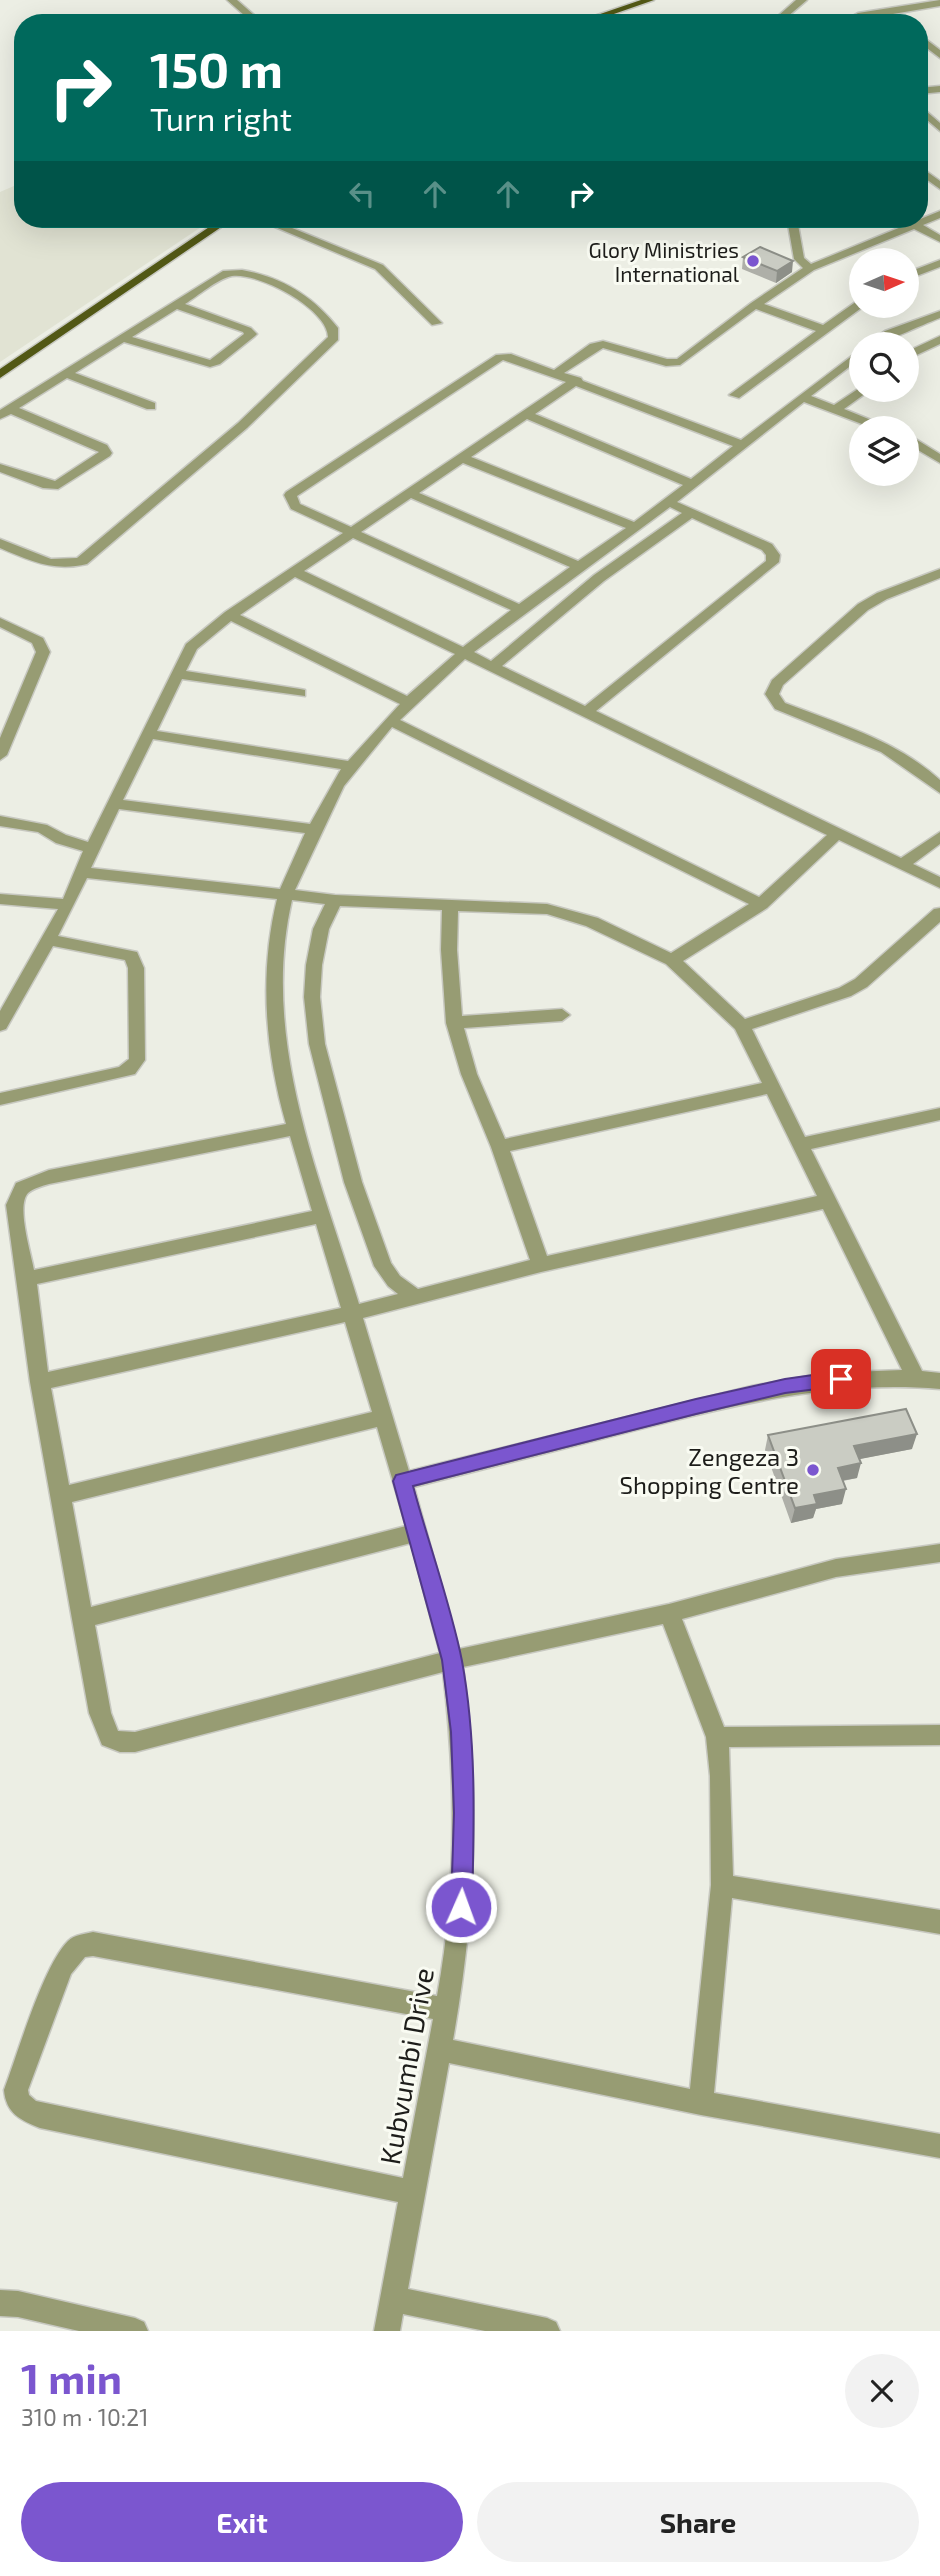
<!DOCTYPE html>
<html lang="en">
<head>
<meta charset="utf-8">
<style>
	body { margin:0; font-family:"Exo 2",sans-serif; background:#f2f2f2; color:#222; height:100vh; display:flex; flex-direction:column; font-size:26px; white-space:nowrap }
	* { box-sizing:border-box; margin:0 }
	p { font-size:23px; color:#767676 }
	.icon { flex:none; width:38px; height:38px; fill:none; stroke:currentColor; stroke-width:2; stroke-linecap:round; stroke-linejoin:round }
	.map { position:relative; height:2331px; overflow:hidden }
	.sheet { display:flex; flex-direction:column; background:#fff; flex:1 }
	.sheet>* { flex:none }
	.top-card { position:absolute; left:14px; top:14px; width:914px; height:214px; border-radius:28px; box-shadow:0 7px 28px #0002; background:#00695c; color:#fff; overflow:hidden }
	.needle { width:46px; rotate:87deg }
	.tools { position:absolute; left:849px; top:248px; display:grid; gap:14px }
	.tools a { display:grid; place-items:center; width:70px; height:70px; border-radius:50%; background:#fff; box-shadow:0 7px 28px #0002; font-size:35px }
	.pin { position:absolute; display:grid; place-items:center; width:60px; height:60px; color:#fff; margin:-30px; border-radius:14px; box-shadow:0 4px 10px #0006 }
	.me { position:absolute; width:77px; margin:-38px; rotate:2deg; stroke-linejoin:round; filter:drop-shadow(0 0 5px #0008) }
	.turn { display:flex; align-items:center; gap:24px; height:147px; padding:0 21px; font-size:32px }
	.turn .icon { width:91px; height:91px; stroke-width:2.5 }
	.turn b { display:block; font-size:49px; line-height:60px }
	.lanes { display:flex; align-items:center; height:66px; padding:0 21px; background:#0003; justify-content:center; gap:35px; direction:ltr }
	.lanes .off { opacity:.35 }
	.round { display:grid; place-items:center; flex:none; width:74px; height:74px; border-radius:37px; background:#f2f2f2 }
	.headline { display:flex; align-items:center; justify-content:space-between; height:119px; padding:0 21px }
	h1 { font-size:42px; font-weight:700; line-height:52px; color:#7b56cf }
	.primary-button { display:flex; gap:14px; margin-top:auto; padding:14px 21px }
	.primary-button a { flex:1; height:80px; border-radius:42px; background:#7b56cf; color:#fff; font-size:28px; font-weight:700; line-height:80px; text-align:center }
	.primary-button a+a { background:#f2f2f2; color:#222 }
	.map>svg:first-child { display:block }
</style>
</head>
<body>
<div class="map">
<svg width="940" height="2331" viewBox="0 0 940 2331">
	<rect width="100%" height="100%" fill="#eceee4"/>
	<!-- built -->
	<path fill="#e1e3d3" d="M23 182V219H213L0 362V192Z"/>
	<g fill="none" stroke-linecap="round" stroke-linejoin="round">
		<!-- minor casing -->
		<g stroke="#c7c8c0" stroke-width="3">
			<path id="minor" d="M227 0H237L263 23H253Z
				M796 0H807L780 23H770Z
				M940 0V6L840 23 858 13Z
				M919 34 940 50V58L919 42Z
				M940 86V92L919 94V88Z
				M919 105 940 123V131L919 113Z
				M919 166 940 181V189L919 174Z
				M940 211V218L923 225 940 235V242L914 229 814 270 764 304 823 325 857 301 861 300V306H864L739 398 729 395 816 331 756 309 680 365 666 366 603 348 564 373 581 378 583 381 741 440 861 349V358L811 396 834 405 861 387V390H868L866 393 844 409 893 429H875L804 402 677 502 772 544 780 555 779 562 596 711 901 858 940 832V844L913 864 940 877V888L839 840 767 908 683 961 745 1019 839 988 855 979 934 909 940 908V922L867 987 851 996 752 1029 805 1137 940 1108V1120L811 1149 922 1371 940 1373V1389C835 1380 737 1404 636 1430 562 1449 488 1468 414 1487L459 1649 669 1604 836 1559 940 1544V1562L836 1577 682 1619 724 1727 940 1725V1745L729 1747 733 1876 940 1910V1934L732 1898 714 2093 940 2134V2158L701 2115 449 2063 408 2289 547 2318 556 2322 560 2331H485L403 2314 400 2331H374L398 2202 40 2128C20 2120 6 2113 4 2090 18 2053 43 1966 68 1941 74 1935 84 1934 93 1932L437 1996C457 1889 456 1780 443 1672L135 1752H120L102 1745 89 1713 72 1619 30 1382 6 1205 16 1183 49 1170 286 1124C265 1051 259 973 277 899L87 878 58 936 137 952 144 968 145 1060 135 1074 0 1105V1093L119 1067 129 1059 128 968 125 960 53 946 6 1029 0 1031V1011L58 909 0 904V894L63 899 83 851 56 843 38 832 0 826V816L47 825 66 835 88 842 186 644 225 612 343 533 291 509 284 495 286 492 496 355 511 354 554 370 590 344 603 341 667 359H677L751 303 803 268 794 259 787 219H797L804 258 811 264ZM503 360 566 382 351 527 300 504 297 496ZM576 386 733 446 691 479 535 414ZM527 419 683 485 634 522 471 457ZM463 463 626 528 578 561 419 493ZM411 498 570 567 519 604 361 532ZM670 507 682 513 594 575 491 661 474 652ZM692 518 762 550 766 555V561L585 706 502 666 604 581ZM353 538 511 610 463 647 304 571ZM295 577 455 654 407 696 240 615ZM231 621 400 704 348 761 157 731 182 679 305 696V690L300 689 186 671 197 649ZM465 659 827 835 759 897 400 720ZM392 727 749 904 671 953 598 918 547 904 335 895 295 890 344 786ZM153 739 341 769 310 824 123 800ZM119 809 305 833 280 889 91 868ZM292 900 325 904 313 929 306 965 304 997 309 1044 344 1182 374 1266 388 1286 398 1294 359 1304C319 1174 260 1039 292 900ZM340 906 442 910 441 950 446 1023 461 1074 491 1147 530 1260 418 1289 400 1276 391 1263 362 1182 325 1044 320 997 322 965 329 929ZM458 911 547 914 586 926 666 964 735 1029 762 1083 505 1139 477 1074 464 1028 562 1021 570 1015 562 1009 462 1016 457 950ZM767 1094 817 1196 547 1256 510 1151ZM290 1136 312 1211 34 1270C31 1253 16 1206 28 1193 34 1188 42 1186 49 1184ZM823 1209 902 1370 826 1373 752 1386 409 1471 363 1318 541 1272ZM316 1224 341 1308 48 1372 37 1284ZM345 1322 372 1412 69 1485 51 1388ZM377 1427 406 1526 91 1607 72 1502ZM411 1543 440 1653 135 1732 118 1731 111 1713 95 1625ZM663 1624 706 1737 710 1776 711 1885 690 2089 453 2040C476 1911 480 1798 463 1667ZM93 1956 433 2019 403 2178 36 2101 29 2095 28 2090 71 1974 85 1957Z
				M256 219H270L383 265 442 323 432 325 375 269Z
				M940 260V267L906 280V273Z
				M242 270C282 277 313 296 338 328V340L247 428 87 564C54 572 30 561 0 548V539L51 559 77 558 238 423 328 337C328 309 258 272 232 276 217 279 198 296 185 304L251 328 257 334 255 336 220 364 210 367 124 342 75 373 155 403V409H147L67 378 19 408 107 445 112 453 110 456 58 489 43 488 0 472V464L55 481 99 452 11 414 0 419V410L223 271ZM177 309 243 332 244 334 210 360 132 337Z
				M940 311V318C921 325 882 345 865 345L885 331Z
				M940 336V344L906 360V352Z
				M906 433 940 454V463L906 443Z
				M940 569V578L887 599 868 610 783 685 779 694 785 703C839 724 896 740 940 780V793L881 752 775 709 765 694 772 680 858 604 877 593Z
				M0 618 43 638 50 652 7 755 0 760V738L36 652 32 643 0 627Z
				M0 2290 18 2291 135 2318 144 2322 148 2331H79L18 2317 0 2316Z"/>
		</g>
		<!-- major casing -->
		<g stroke="#c7c8c0" stroke-width="3">
			<path id="major" d="M641 0H654L588 23H574Z
				M221 219H233L0 378V369Z"/>
		</g>
		<!-- minor -->
		<use href="#minor" fill="#979c73" fill-rule="evenodd"/>
		<!-- major -->
		<use href="#major" fill="#525815" fill-rule="evenodd"/>
	</g>
	<!-- wall -->
	<path fill="#aeafa8" d="M743 257 792 272 776 283 742 269Z
		M768 1435 912 1449 859 1459 857 1478 843 1481 842 1504 816 1509 813 1518 791 1523 765 1450Z"/>
	<!-- shaded-wall -->
	<path fill="#8d8f88" d="M793 261 792 272 776 283 777 271Z
		M917 1434 912 1449 850 1461 854 1446Z
		M861 1463 857 1478 834 1482 838 1468Z
		M846 1489 842 1504 816 1509 813 1518 791 1523 795 1508 814 1495Z"/>
	<!-- building -->
	<path fill="#caccc3" stroke="#8d8f88" stroke-width="2" d="M760 247 793 261 777 271 743 257Z
		M906 1409 917 1434 854 1446 861 1463 838 1468 846 1489 814 1495 817 1504 795 1508 768 1435Z"/>
	<!-- route -->
	<path fill="#7b56cf" stroke="#503887" stroke-width="2" d="M841 1371 847 1374 850 1379 847 1384 841 1386 785 1393 696 1414 413 1486C428 1542 451 1605 462 1661 477 1743 474 1825 472 1907L469 1915 461 1918 454 1915 451 1907 454 1813 451 1732 442 1660 393 1481 396 1475 696 1399 785 1379Z"/>
	<!-- markers -->
	<g fill="#7b56cf" stroke="#f9fbf2" stroke-width="2.5">
		<circle cx="753" cy="261" r="7"/>
		<circle cx="813" cy="1470" r="7"/>
	</g>
	<g text-anchor="middle" dominant-baseline="central" stroke-width="6" stroke-linejoin="round" paint-order="stroke">
		<!-- far-poi labels -->
		<g font-size="21" fill="#1d1d1a" stroke="#f9fbf2" text-anchor="end">
			<text x="739" y="249">Glory Ministries<tspan x="739" dy="24">International</tspan></text>
		</g>
		<!-- poi labels -->
		<g font-size="24" fill="#1d1d1a" stroke="#f9fbf2" text-anchor="end">
			<text x="799" y="1456">Zengeza 3<tspan x="799" dy="28">Shopping Centre</tspan></text>
		</g>
		<!-- near-street labels -->
		<g font-size="28" fill="#1d1d1a" stroke="#f9fbf2">
			<text transform="translate(406 2066) rotate(-80)">Kubvumbi Drive</text>
		</g>
	</g>
</svg>
<div class="tools">
<a><svg class="needle" viewBox="-14 -14 28 28"><path d="M0-13l5 13h-10z" fill="#e53935"/><path d="M0 13l5-13h-10z" fill="#767676"/></svg></a>
<a><svg class="icon" aria-label="search" viewBox="0 0 24 24"><circle cx="10" cy="10" r="6"/><path d="M15 15l6 6"/></svg></a>
<a><svg class="icon" aria-label="layers" viewBox="0 0 24 24"><path d="M12 4l9 5-9 5-9-5zM3 14l9 5 9-5"/></svg></a>
</div>
<div class="pin" style="left:841px;top:1379px;background:#d93025"><svg class="icon" aria-label="arrive" viewBox="0 0 24 24"><path d="M6 21V4h12l-3 4 3 4H6"/></svg></div>
<svg class="me" style="left:461px;top:1907px" viewBox="-20 -20 40 40"><circle r="17" fill="#7b56cf" stroke="#fff" stroke-width="3"/><path d="M0-11L8 9 0 5-8 9z" fill="#fff"/></svg>
<div class="top-card">
<div class="turn"><svg class="icon" aria-label="right" viewBox="0 0 24 24"><path d="M7 20v-9h11M14 6l5 5-5 5"/></svg><div><b>150 m</b>Turn right</div></div>
<div class="lanes"><svg class="icon off" aria-label="left" viewBox="0 0 24 24"><path d="M17 20v-9H6M10 6l-5 5 5 5"/></svg><svg class="icon off" aria-label="ahead" viewBox="0 0 24 24"><path d="M12 20V5M6 11l6-6 6 6"/></svg><svg class="icon off" aria-label="ahead" viewBox="0 0 24 24"><path d="M12 20V5M6 11l6-6 6 6"/></svg><svg class="icon" aria-label="right" viewBox="0 0 24 24"><path d="M7 20v-9h11M14 6l5 5-5 5"/></svg></div>
</div>
</div>
<section class="sheet">
<div class="headline"><div><h1>1 min</h1><p>310 m · 10:21</p></div><a class="round"><svg class="icon" aria-label="close" viewBox="0 0 24 24"><path d="M6 6l12 12M18 6L6 18"/></svg></a></div>
<div class="primary-button"><a>Exit</a><a>Share</a></div>
</section>
</body>
</html>
